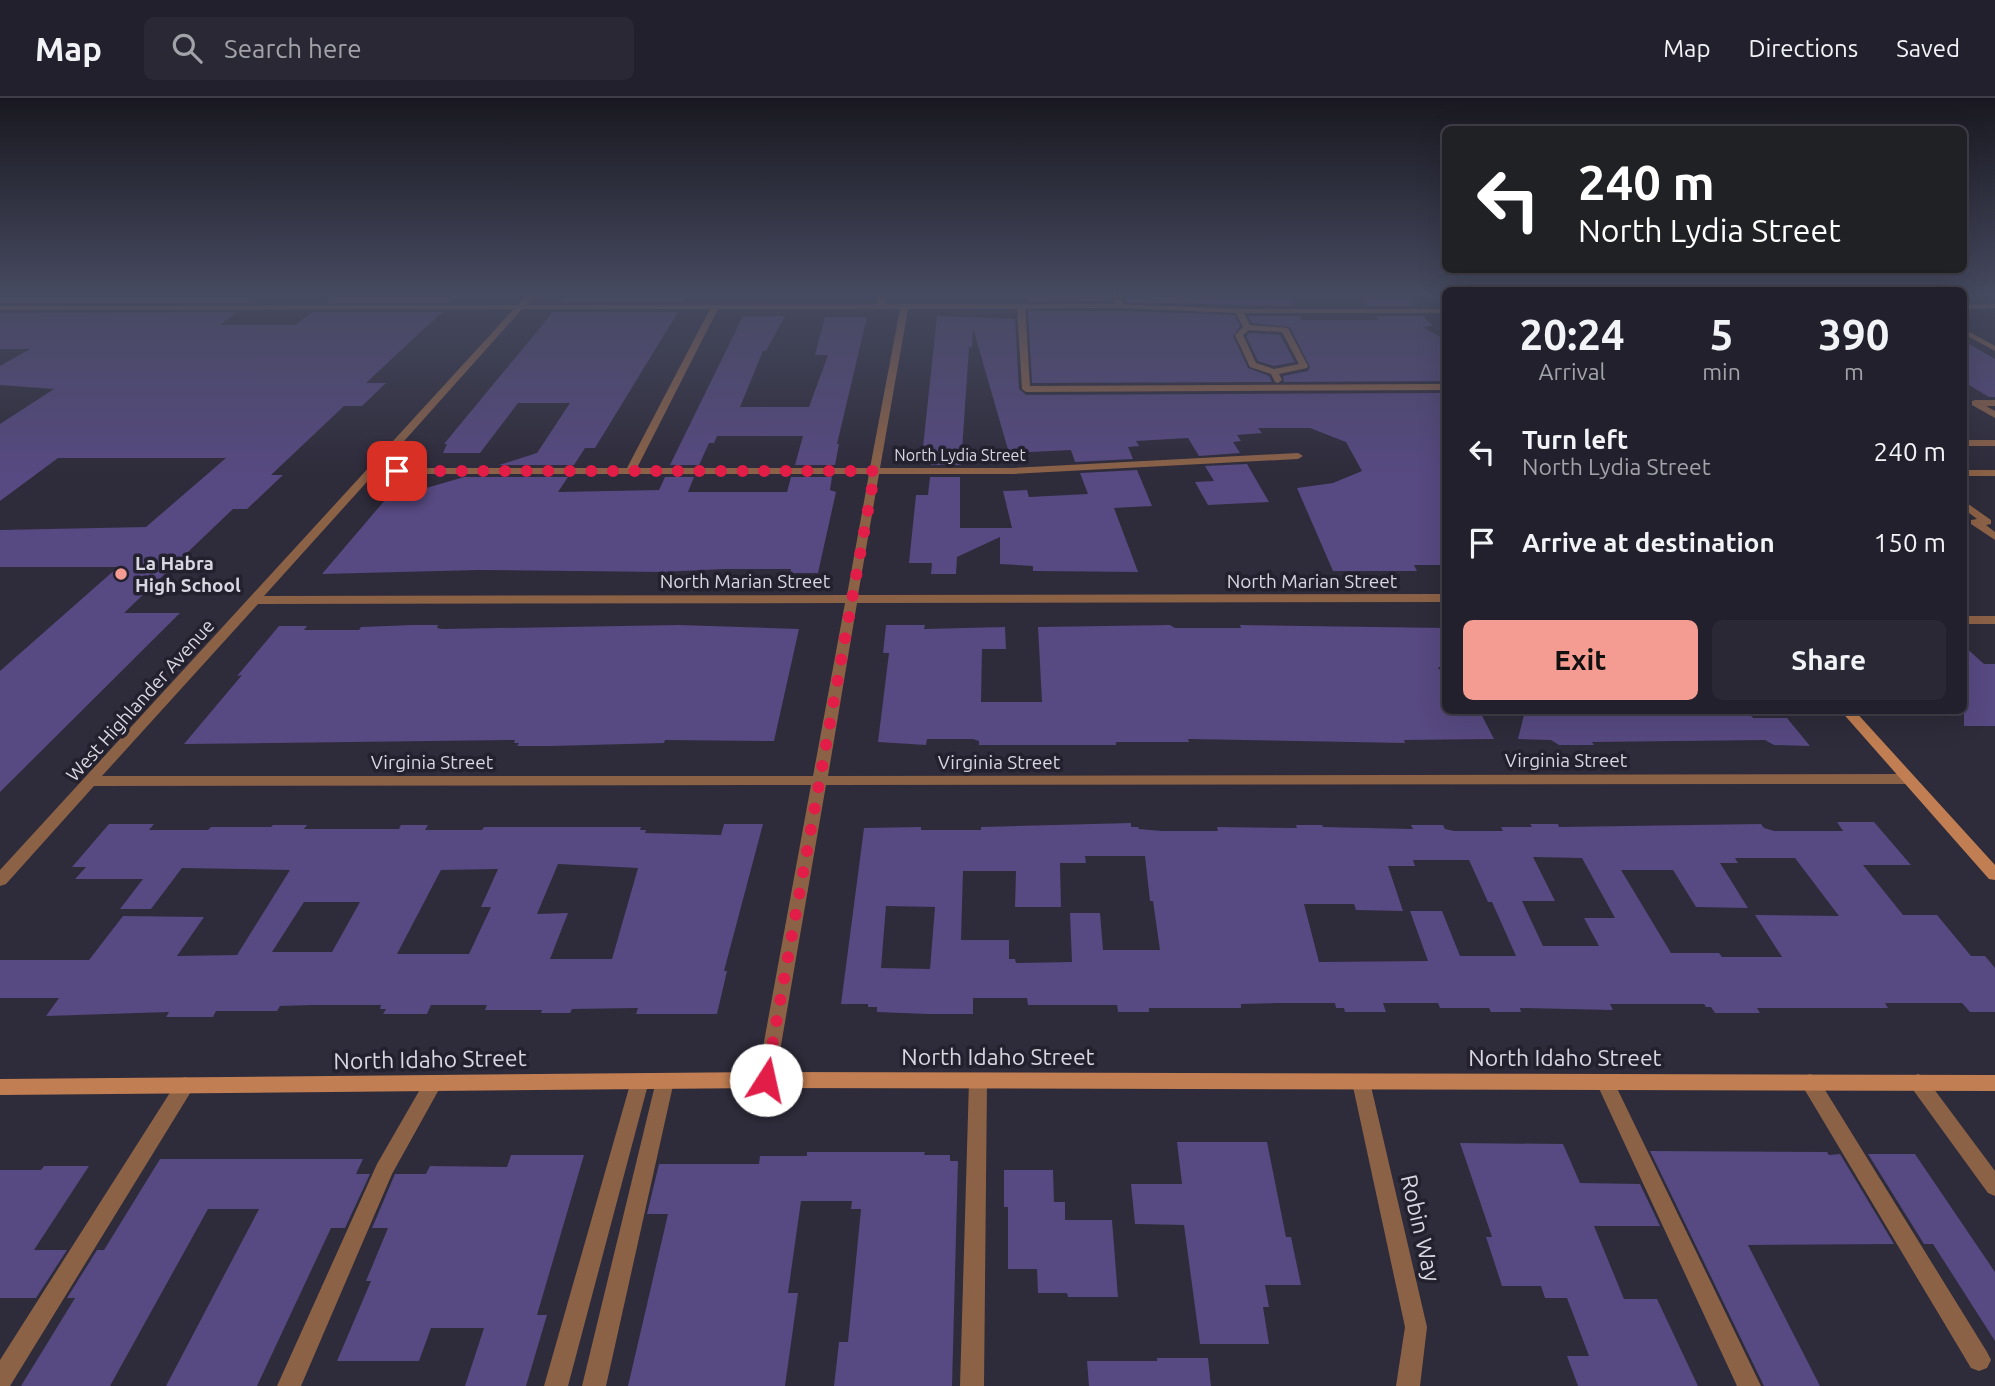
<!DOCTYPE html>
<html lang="en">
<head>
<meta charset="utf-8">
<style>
	body { margin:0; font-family:Ubuntu,sans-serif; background:#2a2834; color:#f1f3f6; height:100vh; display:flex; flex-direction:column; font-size:26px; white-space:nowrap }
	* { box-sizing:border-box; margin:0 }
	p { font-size:23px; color:#a2a3a9 }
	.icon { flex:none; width:38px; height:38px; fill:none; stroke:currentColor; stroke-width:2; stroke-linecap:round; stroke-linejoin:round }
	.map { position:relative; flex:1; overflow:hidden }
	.sheet { position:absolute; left:1442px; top:189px; width:525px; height:427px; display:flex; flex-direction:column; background:#22202c; border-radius:10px; box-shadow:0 7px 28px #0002,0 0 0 2px #3f3e48 }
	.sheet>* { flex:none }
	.guide { position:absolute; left:1442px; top:28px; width:525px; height:147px; border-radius:10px; box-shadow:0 7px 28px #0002,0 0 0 2px #3f3e48; background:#202124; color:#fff; overflow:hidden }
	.pin { position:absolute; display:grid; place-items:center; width:60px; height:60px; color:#fff; margin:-30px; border-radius:14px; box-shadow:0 4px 10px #0006 }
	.me { position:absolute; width:77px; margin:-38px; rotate:10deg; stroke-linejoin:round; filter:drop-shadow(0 0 5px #0008) }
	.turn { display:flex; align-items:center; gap:24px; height:147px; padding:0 21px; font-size:32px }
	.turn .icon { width:91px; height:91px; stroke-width:2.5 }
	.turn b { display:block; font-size:49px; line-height:60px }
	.eta { display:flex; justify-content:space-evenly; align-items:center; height:119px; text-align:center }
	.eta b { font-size:42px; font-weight:700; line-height:49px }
	.button { display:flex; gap:14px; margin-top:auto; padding:14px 21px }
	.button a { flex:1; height:80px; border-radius:10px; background:#f59c92; color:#111; font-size:28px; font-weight:700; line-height:80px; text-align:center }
	.button a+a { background:#2a2834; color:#f1f3f6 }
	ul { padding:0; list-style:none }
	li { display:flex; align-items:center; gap:21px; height:91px; padding:0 21px }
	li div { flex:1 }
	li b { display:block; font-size:26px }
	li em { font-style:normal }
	header { display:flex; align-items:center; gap:42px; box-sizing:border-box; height:98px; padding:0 35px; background:#22202c; border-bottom:2px solid #3f3e48 }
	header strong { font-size:33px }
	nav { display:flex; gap:38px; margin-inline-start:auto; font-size:24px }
	.search { width:490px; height:63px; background:#2a2834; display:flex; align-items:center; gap:18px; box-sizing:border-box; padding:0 24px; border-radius:10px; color:#a2a3a9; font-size:26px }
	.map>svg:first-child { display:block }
</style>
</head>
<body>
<header>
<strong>Map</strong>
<div class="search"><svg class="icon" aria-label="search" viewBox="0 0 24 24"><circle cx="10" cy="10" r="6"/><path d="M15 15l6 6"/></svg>Search here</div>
<nav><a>Map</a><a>Directions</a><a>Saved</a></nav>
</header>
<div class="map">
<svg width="1995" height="1288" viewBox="0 0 1995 1288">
	<rect width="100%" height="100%" fill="#2e2b3a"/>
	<!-- building -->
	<path fill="#574981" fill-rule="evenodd" d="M0 197H262L251 205H0Z
		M334 197H459L451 205H324Z
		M566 197H688L683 204H560Z
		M1028 197H1111L1112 203 1028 204Z
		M1124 197H1288L1294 208 1125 204Z
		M1360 197H1408L1414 208H1368Z
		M1028 213H1120L1234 217 1240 228 1233 238 1248 270 1269 278 1272 284 1032 285Z
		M237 214 220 227H296L312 214H442L366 285H386L362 308H344L271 377H283L247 411H233L124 515H180L0 694V573L118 469H0V432L146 429 226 360H58L0 403V326L54 291 0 287V268L30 251H0V215Z
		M553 214H678L595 350H585L574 367H499L537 355 570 305H518L480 355H443L447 346H444Z
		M743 218H785L766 253H763L740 309H809L828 257H815L825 219H867L837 346H839L835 367H795L803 338H717L714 345H709L699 367H670Z
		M937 218 1015 221 1019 291 1026 297 1446 295V467H1414L1417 473H1333L1297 390 1333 385 1362 373 1346 344 1310 330H1258L1262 335 1237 337 1241 343 1233 344 1240 355 1199 358 1188 340 1136 343 1139 348 1128 349 1133 361 1075 364 1071 352 1009 355 973 230 972 249H969L961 367H931L933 349H923Z
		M1248 218H1299L1302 222H1379L1375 218H1423L1433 228 1423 229 1446 242V283L1284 284 1283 278 1308 273 1310 269 1290 229 1252 225Z
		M1250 235 1280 237 1295 264 1274 268 1258 263 1246 238Z
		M1964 243 1995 261V299H1989L1964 284Z
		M1247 366 1269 404 1208 407 1195 384 1214 383 1205 368Z
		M1137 372 1152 408 1114 410 1138 474 1033 473V468L1000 466V439L957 459 956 476H931L932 465H909L916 397H928L930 379H960V430H1012L1003 393 1027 392 1029 399 1088 396 1080 375Z
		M464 379H568L558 394 659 392 665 379H694L688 394H787L791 379H832L830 392 836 394 818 475H790L791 471H725L660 474 479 472 322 476 385 402Z
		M412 527H438L437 530 442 531 679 527 799 531 774 643 665 642 664 645 551 648H517L519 645H514L515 642 184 646 242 577 237 578 279 528H307L304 532H359L361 529Z
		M886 527H925L924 531 1005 529 1006 551H982L981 604H1042L1038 529 1170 527 1175 530H1241L1240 527 1446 530V569H1438L1446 582V612H1479L1494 641 1404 642 1405 645 1188 641 1189 644H1116V647H979V643L973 641H927L926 647 878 644 889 555H883Z
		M1964 548 1984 566H1995V628H1964Z
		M1747 612 1753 620H1787L1810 648 1774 647 1765 642 1592 644 1594 647H1559L1551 642 1518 641 1525 613Z
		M1837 724H1874L1911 767H1863L1903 817H1937L1971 858H1985L1995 870V914H1970L1962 905H1885L1888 910H1757L1760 915H1715L1711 909H1706L1704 906H1610L1613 912 1520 910 1521 914H1491L1489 910H1440L1438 905H1383L1386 914H1345L1344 910H1336L1335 905H1278L1241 906V910H1149V914H1118L1117 907H1028L1027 900H973V916H928L877 914V909H868V906H841L864 730 921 729V732H981V729L1131 725V729H1138L1139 731 1162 733H1218L1217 729 1297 730 1296 727H1322L1323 729 1413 731 1411 727H1443L1445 731 1454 733H1503L1501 729H1532L1530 726H1558L1559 729 1761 726 1764 730 1774 733H1843ZM1085 758H1145L1150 803H1153L1160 852H1103L1100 815H1070L1072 864 1016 865 1015 861H1009V842H961L963 773H1016L1015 809H1061L1060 765H1086ZM1533 759 1582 760 1615 820H1584L1599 848H1543L1522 803H1555ZM1735 760H1795L1839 818 1755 817 1782 859H1722L1719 855H1671L1621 772H1673L1696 809 1748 810 1720 765H1738ZM1413 762H1469L1488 804H1492L1516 858H1460L1442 813H1410L1428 863 1319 864 1304 806H1354L1356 812 1403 813 1388 768H1415ZM886 808 935 809 930 871 881 870Z
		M109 726H154L149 732H208L211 729H271L273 727H307L304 731H399L401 727H428L425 732H482L484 729H641L640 732H646L645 735 721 737 724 726H763L724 873H727L717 916H636L638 910 572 911 570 915H541L542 912H485L487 907H431L427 916H383L386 911H380L381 907H313L280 908 277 913H216L213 919H166L169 914 46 918 59 900H0V862H89L123 818 204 819 177 858 237 857 290 772 182 770 151 811H120L143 781H75L86 769H72ZM558 766 638 770 612 861H550L568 815 537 816ZM498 771 481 809H491L469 856H397L441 772ZM304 804H360L332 854H272Z
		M1177 1044H1267L1286 1139H1291L1301 1187H1265L1269 1209H1263L1269 1246H1200L1184 1127 1135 1126 1131 1086H1182Z
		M1460 1045 1563 1046 1580 1085 1640 1086 1660 1128H1594L1624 1201H1657L1698 1288H1578L1567 1258H1589L1567 1200H1545L1541 1188H1502L1486 1139H1492Z
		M1650 1053 1827 1054 1829 1057 1840 1056 1894 1146 1748 1147 1820 1288H1764Z
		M807 1054H925L924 1057H950V1063H958L952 1288H834L839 1244H848L861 1111H851L852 1103H801L788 1195H798L785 1288H628L668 1116H647L659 1066H759L760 1058H807Z
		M1868 1056H1915L1995 1174V1243L1933 1146H1924Z
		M511 1057H584L537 1217H547L526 1288H465L484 1230H431L419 1263H337L371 1183H366L388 1130H372L395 1076H426L430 1068 507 1069Z
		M160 1061H363L356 1076H370L345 1130H331L257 1288H166L259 1111H208L110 1288H21L75 1200H67L97 1152H104Z
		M44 1068H89L34 1152H67L36 1200H0V1072H41Z
		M1004 1072H1053L1054 1104H1065V1122H1112L1118 1199H1068L1067 1195H1038L1037 1171H1008V1109H1004Z
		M1157 1260H1208L1211 1288H1089L1087 1263H1157Z"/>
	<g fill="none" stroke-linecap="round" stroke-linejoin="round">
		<!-- lane -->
		<path fill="#8c6247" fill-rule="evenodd" d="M878 197H886L884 211 877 209Z
			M1113 197H1121L1123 210H1117Z
			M1021 206 1025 208 1030 288 1446 286V292L1026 294 1022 291 1017 208Z
			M1239 211 1243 213 1250 227 1288 230 1308 268 1307 270 1279 276 1282 282 1278 285 1275 284 1271 276 1250 269 1235 237 1243 229 1235 213ZM1249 232 1282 234 1299 266 1274 271 1256 265 1243 237Z
			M1964 231 1995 248V253L1964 236Z
			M1975 302H1995V308H1986L1995 313V320L1972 307V303Z
			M1964 342H1995V348H1964Z
			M1964 372H1995V378H1964Z
			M1964 403 1991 422V426L1986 427 1995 434V442L1971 426V422L1977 421 1964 411Z
			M640 975 647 978 649 983 568 1288H544L631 983 633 978Z
			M665 975 672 978 674 983 606 1288H582L656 983 658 978Z
			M978 975 985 978 987 983 984 1288H960L969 983 971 978Z
			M1605 976 1612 979 1614 984 1761 1288H1737L1596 984 1598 979Z
			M1810 976 1817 979 1987 1254 1991 1262 1987 1270 1979 1273 1971 1270 1803 989 1801 984 1803 979Z
			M1918 976 1925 979 1995 1073V1098L1988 1095 1911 989 1909 984 1911 979Z
			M433 978 440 981 442 986 392 1076 301 1288H277L377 1066 426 981Z
			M185 979 192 982 195 987 192 992 10 1288H0V1262L178 982Z"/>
		<!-- street -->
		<path fill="#8c6247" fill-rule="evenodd" d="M527 197H535L526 207 1120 206 1239 211H1446V215H1239L1120 210 908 211 880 370H1013L1298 355 1303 358 1298 361 1013 376H879L858 497 1446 496V504L857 505 828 678 1908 676 1915 681 1908 686 826 687 775 982 773 987 766 990 759 987 757 982 811 687 94 688 6 786 0 788V772L514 211 0 212V208L518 207ZM522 211H710L627 370H380ZM718 211H900L870 370H637ZM374 376H869L847 497 264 498ZM845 505 813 678H102L258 506Z
			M1995 206V210L1964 211V207Z
			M1964 518H1995V526H1964Z
			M1361 976 1368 979 1370 984 1427 1229 1420 1288H1396L1405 1229 1352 984 1354 979Z"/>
		<!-- secondary -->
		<path fill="#c17e52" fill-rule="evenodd" d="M1840 612H1854L1995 767V782L1989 781Z
			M766 974 1995 977V993L766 990 0 997V981Z"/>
	</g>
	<!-- sky -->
	<linearGradient id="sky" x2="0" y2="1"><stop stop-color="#191820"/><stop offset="0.52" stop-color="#464a60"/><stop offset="1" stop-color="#464a60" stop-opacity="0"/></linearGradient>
	<rect width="1995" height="377" fill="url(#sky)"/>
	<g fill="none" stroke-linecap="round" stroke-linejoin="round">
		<!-- route -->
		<path stroke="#e11d48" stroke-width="12" stroke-dasharray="0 21.6" d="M397 373H875L766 982"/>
	</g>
	<!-- markers -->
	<circle fill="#f59c92" stroke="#24212f" stroke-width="2.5" cx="121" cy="476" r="7"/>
	<g text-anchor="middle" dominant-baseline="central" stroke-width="7" stroke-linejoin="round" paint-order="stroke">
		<!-- far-street labels -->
		<g font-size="16" fill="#d8d6e0" stroke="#24212f">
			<text x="960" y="357">North Lydia Street</text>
		</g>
		<!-- poi labels -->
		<g font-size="19" font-weight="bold" fill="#d8d6e0" stroke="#24212f" text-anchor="start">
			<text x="135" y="465">La Habra<tspan x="135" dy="22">High School</tspan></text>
		</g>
		<!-- street labels -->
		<g font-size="19" fill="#d8d6e0" stroke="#24212f">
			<text x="745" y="483">North Marian Street</text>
			<text x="1312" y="483">North Marian Street</text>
			<text transform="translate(140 602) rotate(-48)">West Highlander Avenue</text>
			<text x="1566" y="662">Virginia Street</text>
			<text x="432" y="664">Virginia Street</text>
			<text x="999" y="664">Virginia Street</text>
		</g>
		<!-- near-street labels -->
		<g font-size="23" fill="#d8d6e0" stroke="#24212f">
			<text x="998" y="958">North Idaho Street</text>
			<text x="1565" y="959">North Idaho Street</text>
			<text transform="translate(430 961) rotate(-1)">North Idaho Street</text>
			<text transform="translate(1421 1130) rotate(77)">Robin Way</text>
		</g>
	</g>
</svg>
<div class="pin" style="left:397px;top:373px;background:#d93025"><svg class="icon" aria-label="arrive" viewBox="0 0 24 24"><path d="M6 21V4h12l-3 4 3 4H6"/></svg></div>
<svg class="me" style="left:766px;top:982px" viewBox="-20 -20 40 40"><circle r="19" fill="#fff"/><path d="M0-13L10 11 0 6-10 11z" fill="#e11d48"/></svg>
<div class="guide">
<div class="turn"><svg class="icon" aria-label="left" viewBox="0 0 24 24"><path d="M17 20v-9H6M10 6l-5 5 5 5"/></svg><div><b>240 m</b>North Lydia Street</div></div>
</div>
<section class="sheet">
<div class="eta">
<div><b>20:24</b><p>Arrival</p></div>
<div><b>5</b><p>min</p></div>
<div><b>390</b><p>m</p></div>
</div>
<ul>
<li><svg class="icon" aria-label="left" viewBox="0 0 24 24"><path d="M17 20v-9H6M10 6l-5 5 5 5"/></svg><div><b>Turn left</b><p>North Lydia Street</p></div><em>240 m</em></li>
<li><svg class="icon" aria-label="arrive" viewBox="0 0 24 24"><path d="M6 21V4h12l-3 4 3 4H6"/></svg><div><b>Arrive at destination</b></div><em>150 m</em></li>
</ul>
<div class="button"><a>Exit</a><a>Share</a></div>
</section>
</div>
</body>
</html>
